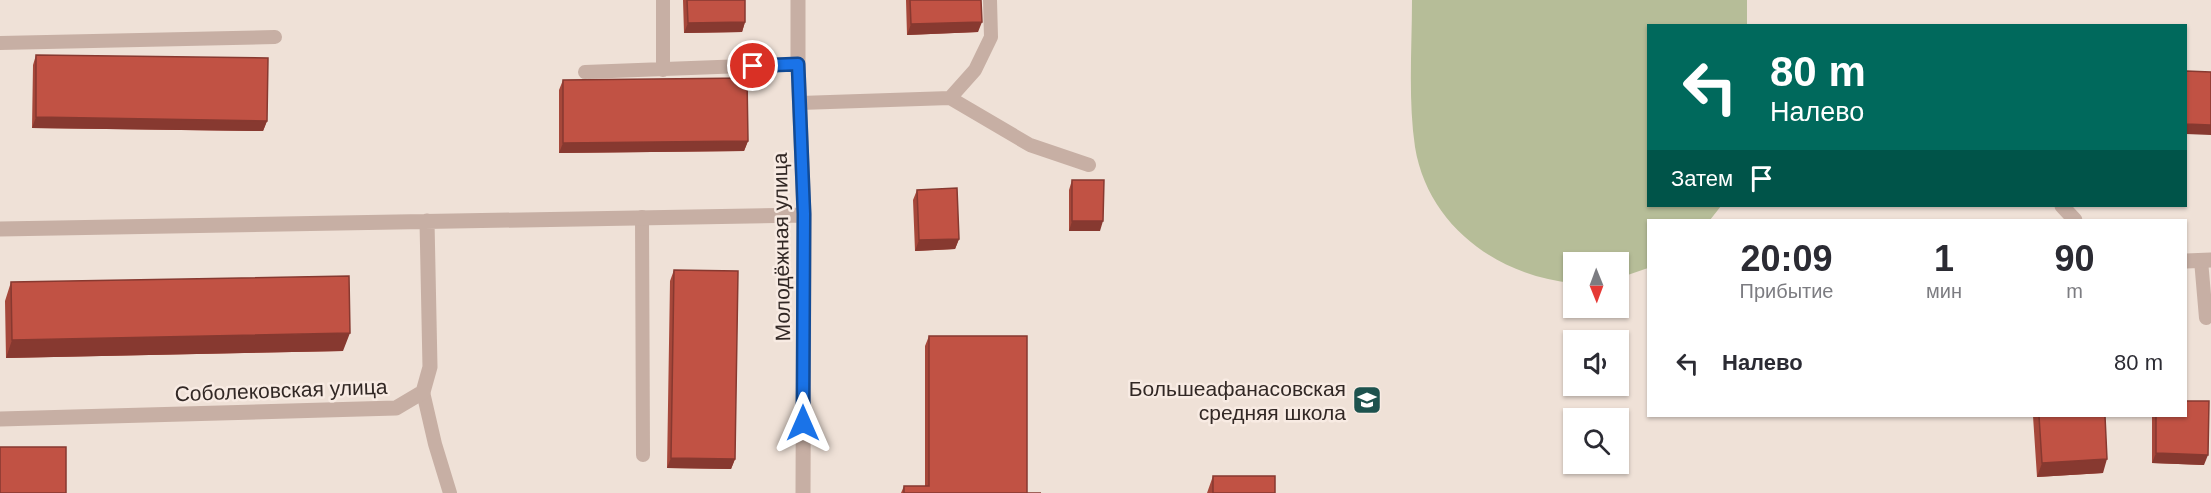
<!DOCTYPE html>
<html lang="ru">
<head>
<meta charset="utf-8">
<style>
	body { margin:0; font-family:Arial,sans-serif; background:#f2f2f3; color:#2b2b33; height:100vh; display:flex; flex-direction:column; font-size:22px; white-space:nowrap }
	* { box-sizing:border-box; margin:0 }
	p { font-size:20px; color:#7c7c81 }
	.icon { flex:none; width:33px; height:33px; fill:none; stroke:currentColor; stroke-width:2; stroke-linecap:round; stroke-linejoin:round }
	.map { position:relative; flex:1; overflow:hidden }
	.drawer { position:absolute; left:1647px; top:219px; width:540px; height:198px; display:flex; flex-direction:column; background:#fff; border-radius:0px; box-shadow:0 2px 4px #0004 }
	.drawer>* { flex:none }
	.hud { position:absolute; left:1647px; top:24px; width:540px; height:183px; border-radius:0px; box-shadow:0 2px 4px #0004; background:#00695c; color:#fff; overflow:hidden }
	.needle { width:39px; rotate:179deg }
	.fabs { position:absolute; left:1563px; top:252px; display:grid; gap:12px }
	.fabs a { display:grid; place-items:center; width:66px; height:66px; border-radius:0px; background:#fff; box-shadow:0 2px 4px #0004; font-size:30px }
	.pin { position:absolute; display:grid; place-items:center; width:51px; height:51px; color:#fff; margin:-26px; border:3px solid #fff; border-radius:50%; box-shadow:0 2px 6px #0007 }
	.me { position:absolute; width:66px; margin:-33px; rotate:0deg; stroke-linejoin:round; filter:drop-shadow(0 0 4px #0008) }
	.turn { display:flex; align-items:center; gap:21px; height:126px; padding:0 24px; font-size:27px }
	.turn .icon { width:78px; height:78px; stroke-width:2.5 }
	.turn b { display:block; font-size:42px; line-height:51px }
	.then { display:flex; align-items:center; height:57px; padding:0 24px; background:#0003; gap:12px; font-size:22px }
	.eta { display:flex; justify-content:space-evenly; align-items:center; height:102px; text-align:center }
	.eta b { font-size:36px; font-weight:600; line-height:42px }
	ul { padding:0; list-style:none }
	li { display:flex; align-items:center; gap:18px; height:84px; padding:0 24px }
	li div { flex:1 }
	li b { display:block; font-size:22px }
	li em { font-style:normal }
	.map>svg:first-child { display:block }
</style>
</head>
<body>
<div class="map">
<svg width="2211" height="493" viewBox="0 0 2211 493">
	<rect width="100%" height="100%" fill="#efe1d7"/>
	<!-- green -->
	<path fill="#b6bd98" d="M1412 0H1747V25L1648 26V206H1721L1710 220H1648V268L1619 278 1618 262H1574L1573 283C1498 276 1428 226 1415 147 1408 99 1412 48 1412 0Z"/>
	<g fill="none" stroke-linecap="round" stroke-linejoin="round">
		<!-- lane -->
		<path stroke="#c7afa4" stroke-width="14" d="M663 0V70
			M0 43 275 37
			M585 72 798 64
			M950 98 1030 145 1089 165
			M800 103 950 98 975 70 991 37 990 0
			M642 217 643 455
			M2201 260 2206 318
			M423 392 435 444 450 493"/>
		<!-- street -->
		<path stroke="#c7afa4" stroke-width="15" d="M798 0V64L804 215 803 493
			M2062 206 2075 220
			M0 229 804 215
			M2186 261 2211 260
			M0 419 396 408 423 392 430 367 427 221"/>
	</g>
	<!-- wall -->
	<path fill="#a6473a" d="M683 0H745V22L742 32 684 33Z
		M906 0H981L978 32 907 35Z
		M36 55 267 121 263 131 32 128 33 65Z
		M563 80 748 141 744 151 559 153V90Z
		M1072 180 1100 231H1069V190Z
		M917 190 959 239 955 249 915 251 913 200Z
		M674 270 735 459 731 469 667 468 670 281Z
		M11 282 343 351 6 358 5 301Z
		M929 336 1027 493H1041H901L904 486H925V346Z
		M2033 416H2105L2103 473 2037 477Z
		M2152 416H2186L2204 465 2152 463Z
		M1213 476 1275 493H1207Z"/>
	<!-- shaded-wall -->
	<path fill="#873930" d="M745 22 742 32 684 33 688 23Z
		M982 22 978 32 907 35 911 24Z
		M36 117 267 121 263 131 32 128Z
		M2186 124 2211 125V135L2186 134Z
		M748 141 744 151 559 153 563 143Z
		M1072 221H1103L1100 231H1069Z
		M959 239 955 249 915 251 919 240Z
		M350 333 343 351 6 358 12 340Z
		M2156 453 2208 455 2204 465 2152 463Z
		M671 458 735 459 731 469 667 468Z
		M2107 459 2103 473 2037 477 2042 463Z"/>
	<!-- building -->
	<path fill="#c15244" stroke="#873930" stroke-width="1.5" d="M687 0H745V22L688 23Z
		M910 0H981L982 22 911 24Z
		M36 55 268 58 267 121 36 117Z
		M2186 71 2211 72V125L2186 124Z
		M747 78 748 141 563 143V80Z
		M1072 180H1104L1103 221H1072Z
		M957 188 959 239 919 240 917 190Z
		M674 270 738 271 735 459 671 458Z
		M349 276 350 333 12 340 11 282Z
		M929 336H1027V493H1041H904V486H929Z
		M2186 401H2209L2208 455 2156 453V416H2186Z
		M2039 416H2105L2107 459 2042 463Z
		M0 447H66V493H0Z
		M1213 476H1275V493H1213Z"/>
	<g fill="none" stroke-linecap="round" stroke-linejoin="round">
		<!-- route casing -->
		<g stroke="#114b97" stroke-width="15">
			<path id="route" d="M753 66 798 64 804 214 803 423"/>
		</g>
		<!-- route -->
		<use href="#route" stroke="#1a73e8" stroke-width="10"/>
	</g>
	<!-- icons -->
	<defs>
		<g id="school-square" transform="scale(1.5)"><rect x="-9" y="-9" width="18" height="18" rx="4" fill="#1d524e" stroke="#f8ebe3"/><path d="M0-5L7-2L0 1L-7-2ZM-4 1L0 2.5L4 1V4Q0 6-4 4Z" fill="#fff"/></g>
	</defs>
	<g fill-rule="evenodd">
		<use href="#school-square" x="1367" y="400"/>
	</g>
	<g text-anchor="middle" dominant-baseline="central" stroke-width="5" stroke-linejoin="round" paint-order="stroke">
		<!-- street labels -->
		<g font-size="21" fill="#322825" stroke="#f8ebe3">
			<text transform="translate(781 247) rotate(-91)">Молодёжная улица</text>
			<text transform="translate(281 390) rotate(-2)">Соболековская улица</text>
		</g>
		<!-- poi labels -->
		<g font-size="21" fill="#322825" stroke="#f8ebe3" text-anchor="end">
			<text x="1346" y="388">Большеафанасовская<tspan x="1346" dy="24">средняя школа</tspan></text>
		</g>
	</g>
</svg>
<div class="fabs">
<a><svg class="needle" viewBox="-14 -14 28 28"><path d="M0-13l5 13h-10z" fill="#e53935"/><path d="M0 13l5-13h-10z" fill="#7c7c81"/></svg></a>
<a><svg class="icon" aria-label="sound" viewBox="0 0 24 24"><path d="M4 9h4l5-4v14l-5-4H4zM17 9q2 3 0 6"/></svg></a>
<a><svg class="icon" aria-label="search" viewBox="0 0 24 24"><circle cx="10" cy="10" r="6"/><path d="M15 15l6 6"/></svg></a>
</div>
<div class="pin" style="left:753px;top:66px;background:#d93025"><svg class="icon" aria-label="arrive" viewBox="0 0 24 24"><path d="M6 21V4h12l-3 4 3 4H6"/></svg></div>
<svg class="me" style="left:803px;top:423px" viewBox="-20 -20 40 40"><path d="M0-17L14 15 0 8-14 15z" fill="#1a73e8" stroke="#fff" stroke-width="4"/></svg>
<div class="hud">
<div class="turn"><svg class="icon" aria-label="left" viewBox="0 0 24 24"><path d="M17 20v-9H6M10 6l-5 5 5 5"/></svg><div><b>80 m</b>Налево</div></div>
<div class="then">Затем<svg class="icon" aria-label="arrive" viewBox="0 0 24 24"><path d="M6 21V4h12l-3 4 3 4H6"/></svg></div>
</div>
<section class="drawer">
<div class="eta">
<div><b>20:09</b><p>Прибытие</p></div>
<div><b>1</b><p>мин</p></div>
<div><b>90</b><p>m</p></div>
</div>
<ul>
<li><svg class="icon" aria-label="left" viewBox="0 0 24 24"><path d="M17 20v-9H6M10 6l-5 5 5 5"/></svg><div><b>Налево</b></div><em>80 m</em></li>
</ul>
</section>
</div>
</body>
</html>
